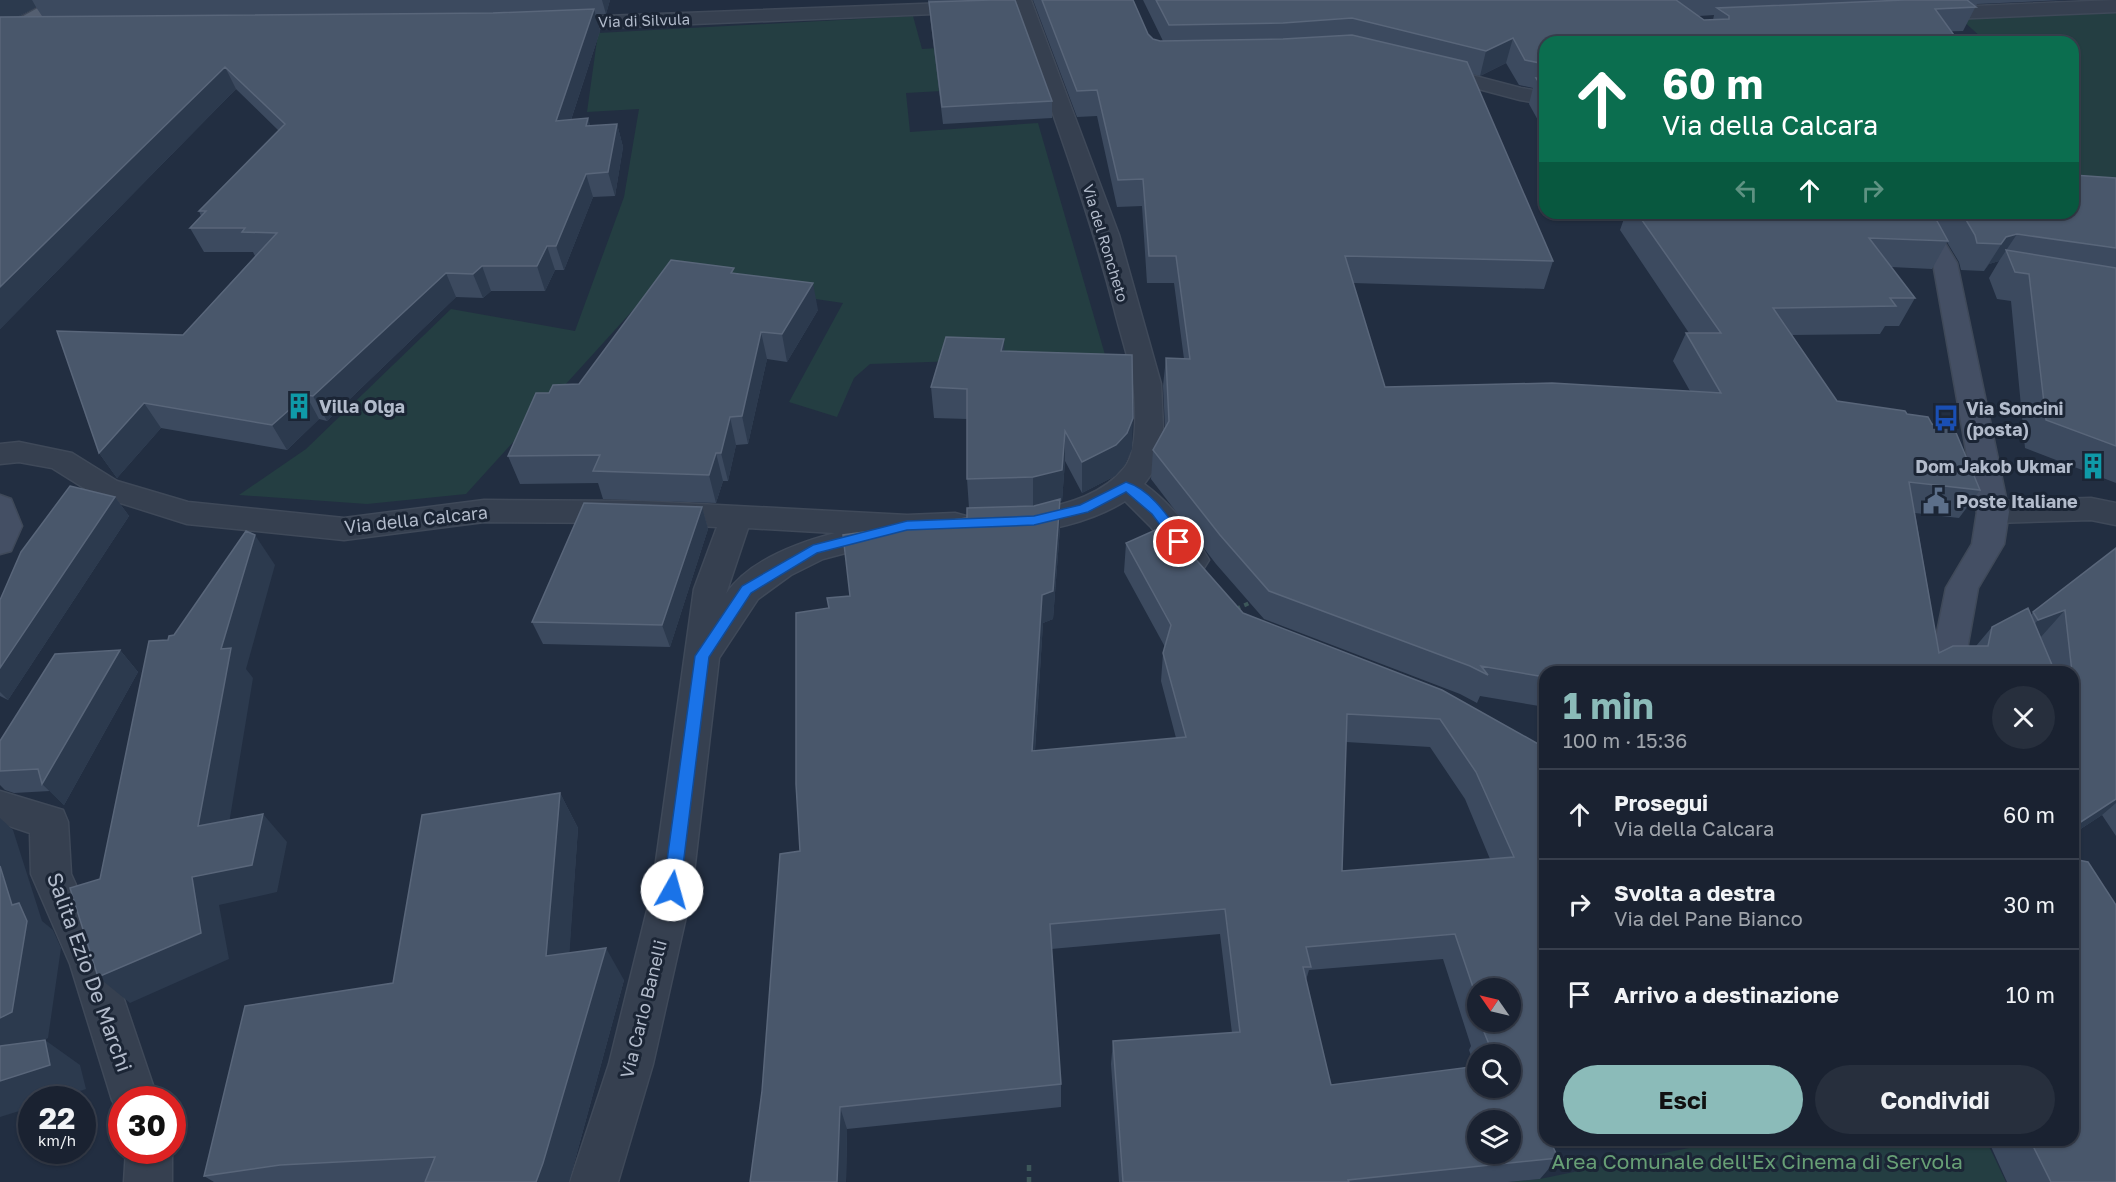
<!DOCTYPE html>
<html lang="it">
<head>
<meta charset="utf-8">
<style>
	body { margin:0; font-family:"Golos Text",sans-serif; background:#272f3d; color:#f1f3f6; height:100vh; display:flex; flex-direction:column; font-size:22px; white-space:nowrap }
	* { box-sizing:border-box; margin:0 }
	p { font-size:20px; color:#9fa4ab }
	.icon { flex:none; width:33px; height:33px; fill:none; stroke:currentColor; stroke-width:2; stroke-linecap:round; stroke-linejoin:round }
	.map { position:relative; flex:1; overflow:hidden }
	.panel { position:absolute; left:1539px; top:666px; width:540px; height:480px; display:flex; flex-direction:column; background:#1a2231; border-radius:18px; box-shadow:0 2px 4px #0004,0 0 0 2px #383f4d }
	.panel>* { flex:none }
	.banner { position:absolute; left:1539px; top:36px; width:540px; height:183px; border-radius:18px; box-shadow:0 2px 4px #0004,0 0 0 2px #383f4d; background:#0b6e4f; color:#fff; overflow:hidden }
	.needle { width:39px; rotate:304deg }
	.tools { position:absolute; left:1467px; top:978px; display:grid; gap:12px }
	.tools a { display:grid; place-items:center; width:54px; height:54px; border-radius:50%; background:#1a2231; box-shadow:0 2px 4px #0004,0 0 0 2px #383f4d; font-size:30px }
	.speed { position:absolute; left:18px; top:1086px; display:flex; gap:12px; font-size:30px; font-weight:700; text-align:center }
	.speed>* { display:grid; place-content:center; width:78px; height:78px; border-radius:50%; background:#1a2231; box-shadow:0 2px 4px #0004,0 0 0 2px #383f4d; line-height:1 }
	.speed small { font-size:15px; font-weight:400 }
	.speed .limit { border:9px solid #d22; background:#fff; color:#111 }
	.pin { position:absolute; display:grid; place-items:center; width:51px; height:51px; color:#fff; margin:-26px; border:3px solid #fff; border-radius:50%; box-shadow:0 2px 6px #0007 }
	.me { position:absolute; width:66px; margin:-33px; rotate:7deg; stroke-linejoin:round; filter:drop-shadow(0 0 4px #0008) }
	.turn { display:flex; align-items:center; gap:21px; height:126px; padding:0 24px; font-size:27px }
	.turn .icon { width:78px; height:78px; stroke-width:2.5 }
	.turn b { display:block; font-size:42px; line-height:51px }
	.lanes { display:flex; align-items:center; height:57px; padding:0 24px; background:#0003; justify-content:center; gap:30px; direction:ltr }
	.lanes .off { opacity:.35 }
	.round { display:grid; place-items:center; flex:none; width:63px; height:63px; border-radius:32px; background:#272f3d }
	.head { display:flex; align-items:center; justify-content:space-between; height:102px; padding:0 24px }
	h1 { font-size:36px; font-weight:700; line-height:45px; color:#8bbbb9 }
	.cta { display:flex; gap:12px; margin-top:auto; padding:12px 24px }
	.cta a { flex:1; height:69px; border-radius:36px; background:#8bbbb9; color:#111; font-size:24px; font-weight:700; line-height:69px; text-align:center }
	.cta a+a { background:#272f3d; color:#f1f3f6 }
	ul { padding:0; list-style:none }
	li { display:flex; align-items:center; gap:18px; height:90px; padding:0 24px; border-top:2px solid #383f4d }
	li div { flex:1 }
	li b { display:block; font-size:22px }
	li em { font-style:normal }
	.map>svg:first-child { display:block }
</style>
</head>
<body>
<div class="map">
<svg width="2116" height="1182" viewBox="0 0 2116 1182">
	<rect width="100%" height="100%" fill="#222e41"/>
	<!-- green -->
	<path fill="#243e42" d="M2116 12V193L2073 184V42L1946 41 1984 40 1959 17Z
		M913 16 922 49 1000 44 1013 87 906 93 910 132 1038 123 1110 372 1020 359 870 364 854 378 837 417 789 402 843 303 663 277 466 494 367 504 239 495 306 449 451 309 575 331 624 197 639 109 587 112 598 33Z
		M1727 1140H1986L2006 1182H1508L1540 1179Z"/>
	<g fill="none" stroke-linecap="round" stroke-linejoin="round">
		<!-- street casing -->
		<g stroke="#3f4959" stroke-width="3">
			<path id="street" d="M1013 0H1031L1119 235 1161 384 1164 449 1155 469 1144 484C1170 503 1193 532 1209 560L1204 568 1193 572 1182 568 1151 527 1125 501C1097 519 1038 538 1005 529L1000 521 1005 513C1016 510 1026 512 1036 510 1068 504 1104 494 1125 467 1138 450 1136 405 1133 383 1129 358 1120 333 1114 308 1087 203 1048 102 1013 0Z
				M2116 0V12L1928 20 1921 18 1919 14 1921 10 1928 8Z
				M974 2 981 4 983 8 981 12 552 30 545 28 542 24 545 20 552 18Z
				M1433 65 1521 88 1545 92V104L1520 100 1426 75 1423 71 1426 67Z
				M19 442 72 453 117 481 188 502 344 518 484 500 642 501 907 515 955 513 966 516 971 524 966 532 955 535 891 536 887 542 823 559 791 575 758 599 719 658 692 890 653 1064 618 1182H570L609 1064 652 890 694 589 717 527 642 523 484 522 344 540 187 524 95 495 52 468 19 462 0 464V444ZM748 528 835 533C797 543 749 560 726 594Z
				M2091 498 2116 503V525L2091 520 1993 523 1982 520 1977 512 1982 504 1993 501Z
				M0 791 63 810 68 822 71 874 112 964 158 1100H122V1117L112 1100 70 964 31 874 30 833 0 823Z
				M126 1150H172V1182H124Z"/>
		</g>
		<!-- secondary casing -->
		<g stroke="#3f4959" stroke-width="3">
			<path id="secondary" d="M1890 213H1916L1942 238 1957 263 2009 512 2004 544 1978 588 1963 672H1929L1946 588 1972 544 1977 512 1933 263 1923 247Z
				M0 495 11 499 22 526 11 551 0 554Z"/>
		</g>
		<!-- primary casing -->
		<g stroke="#3f4959" stroke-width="3">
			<path id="primary" d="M52 0H74L72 4 0 43V29Z"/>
		</g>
		<!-- path-far1 -->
		<path stroke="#3d575a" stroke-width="4" stroke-dasharray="4.5 4.5" stroke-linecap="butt" d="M1236 609 1254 601"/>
		<!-- path -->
		<path stroke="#3d575a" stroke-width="4.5" stroke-dasharray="6 6" stroke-linecap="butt" d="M1029 1165V1182"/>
		<!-- street -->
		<use href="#street" fill="#364050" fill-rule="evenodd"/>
		<!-- secondary -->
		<use href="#secondary" fill="#444f64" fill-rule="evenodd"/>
		<!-- primary -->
		<use href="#primary" fill="#545f71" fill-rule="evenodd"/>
	</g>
	<!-- wall -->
	<path fill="#3c4a5f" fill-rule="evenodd" d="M0 0H610L606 14H596L600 31 571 120 588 118 590 126 617 124 623 147 615 196 593 197 564 270H555L545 291H491L483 298 456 297 327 421 319 419 287 450 161 428 117 478 99 453 183 335 255 256 253 252H204L190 228 201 216 199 211 279 131 236 89 0 329ZM36 7 42 16 18 17Z
		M928 0H1015L1052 101V118L943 124Z
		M1033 0H1133L1148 34 1153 39 1160 41H1163L1143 0H2065L1977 4 1963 31 1545 42V122H1539L1529 104 1533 88 1519 85 1506 63 1480 76 1472 74 1553 261 1544 289 1353 283 1385 387 1690 391 1673 361 1686 333H1689L1620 230 1626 213H2073L2116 178V483L2025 448 2011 301 1997 299 1989 278 1999 261 1989 264 1984 271 1961 270 1959 262 1947 242 1932 269 1891 267 1915 298 1899 326H1885L1880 334 1792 335 1837 401 1907 414 1932 424 1980 490 1959 518 1915 513 1939 653 1976 646 1992 627 2031 615 2033 612 2116 548V836L2102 815 2073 834V672H1545V707L1480 696 1477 703 1460 694 1264 619 1216 564 1151 479 1153 450 1165 427 1163 386 1166 358 1184 359 1174 283H1147L1142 206 1117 207 1097 116 1077 117ZM1714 15 1713 20H1704L1699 16Z
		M735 273 818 310 787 362 767 359 748 444 736 445 728 481H723L716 503 603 499 598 483 520 484 508 456 579 384Z
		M1005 351 1132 449 1125 464 1115 476 1082 493 1065 461 1062 501H1060V528L1053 619 1043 623 1035 751 1176 738 1161 681 1163 653 1165 647 1124 572 1126 543 1191 554 1243 613 1545 749V1140L1558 1158 1540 1179 1508 1182H1119L1111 1064 1113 1041 1232 1033 1220 934 1051 949 1061 1084V1107L847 1129 846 1182 800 851 829 608 850 596 967 518 969 508 967 479V419L934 418 931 387ZM1346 742 1430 747 1465 799 1490 859 1342 871ZM1443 959 1471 1046 1469 1050 1475 1067 1331 1085 1306 980 1309 970ZM1478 988 1510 1022H1478ZM1478 1054H1510L1478 1088Z
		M115 497 129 516 8 700 0 696V600Z
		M702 507 708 529 670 647 543 644 532 622Z
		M120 650 138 672 64 805 50 791 14 793 5 790 0 785V741Z
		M560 793 578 828 569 953 624 980 569 1182H214L204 1176 393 983Z
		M1988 1140H2073L2116 1182H2007Z"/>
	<!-- shaded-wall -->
	<path fill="#2c3a4e" d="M0 0H48H32L36 7 0 26Z
		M602 0H610L606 14Z
		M594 9 600 31 563 144 556 121Z
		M1513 38 1506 63 1480 76 1486 51Z
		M225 67 236 89 0 329V287Z
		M588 118 594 141 586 126Z
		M617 124 623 147 615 196 608 172Z
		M586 174 593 197 564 270 556 246Z
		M2017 234 1999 261 1989 264 1984 271 2006 237Z
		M547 246 555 270 545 291 537 266Z
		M482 266 491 291 483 298 473 274Z
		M446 273 456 297 327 421 313 396Z
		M813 283 818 310 787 362 782 334Z
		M761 332 767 359 748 444 742 416Z
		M1004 339 1005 369 1001 351Z
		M306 395 319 419 287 450 272 425Z
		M144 403 161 428 117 478 99 453Z
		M730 417 736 445 728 481 721 453Z
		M1133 418 1132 449 1125 464 1115 476 1082 493V462Z
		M1065 431V461L1062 501H1060V528L1053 619 1043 623 1033 778V477Z
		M716 453 723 481 716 503 709 475Z
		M115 497 129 516 8 700 0 692V668Z
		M702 507 708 529 670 647 662 625Z
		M255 535 275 565 246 669 253 678 224 854 198 826 221 649Z
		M2065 610 2040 638 2014 648 2038 620Z
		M120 650 138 672 64 805 42 784Z
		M560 793 578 828 567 989 546 956Z
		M2116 799V803L2102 815 2073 834V827Z
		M263 814 287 842 277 892 219 905 229 959 130 1003 98 977 192 877Z
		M0 818 13 830 42 921 53 930 61 948 48 1038 45 1040 80 1065 86 1089 54 1100H32V1107L0 1117V1018L12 905 0 866Z
		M606 948 624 980 569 1182H536Z
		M840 1107 847 1129 846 1182H837Z"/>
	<!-- building -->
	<path fill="#49576b" stroke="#59667a" stroke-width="1.5" fill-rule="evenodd" d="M991 0H1015L1052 101 942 107 929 2Z
		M1042 0H1133L1148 34 1153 39 1160 41 1283 39 1352 35 1467 62 1553 261 1345 256 1385 387 1552 383 1721 393 1686 333H1721L1637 213H1928L1937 221 1948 241 1869 238 1915 298H1890L1896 306 1773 308 1837 401 1905 411 1907 414 1928 417 1932 424 1954 428 1980 490 1909 482 1939 653 1953 646H1988L1992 627 2028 608 2055 672H1545V677L1481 666 1488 675 1470 666 1269 591 1220 535 1153 450 1169 421 1166 358 1190 359 1176 256H1149L1143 179 1118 180 1097 90 1077 91Z
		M1156 0H1676L1704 20 1729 19V16L1717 8 1904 0H1967L1976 7 1935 9 1959 42H1545V64L1525 60 1513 38 1486 51 1352 18 1283 23 1169 25Z
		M594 9 556 121 588 118 586 126 617 124 608 172 586 174 556 246H547L537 266H482L473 274 446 273 313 396 306 395 272 425 144 403 99 453 57 331 183 335 277 233 242 232 245 228H190L206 211H199L285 124 225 67 0 287V17L493 13Z
		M1536 78 1545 79V93Z
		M2073 175 2116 178V248L2017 234 2006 237 2001 244 1977 243 1975 235 1962 213H2073Z
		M2006 250 2116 268V446L2046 420 2029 274 2015 272Z
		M671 260 734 268 731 273 813 283 782 334 761 332 742 416 730 417 721 453H716L709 475 593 471 600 455 508 456 536 393H549L553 385 579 384Z
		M946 337 1004 339 1001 351 1132 355 1133 418 1127 433 1116 445 1082 462 1065 431 1062 470 1033 477 967 479V389L931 387Z
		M70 486 115 497 0 668V600L21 552Z
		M1060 499 1053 591 1042 595 1032 751 1186 737 1163 653 1171 625 1126 543 1169 524 1191 554 1243 613 1442 690 1542 746 1545 749V1112H1539L1545 1127V1140H1550L1558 1158 1348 1180 1349 1182H1123L1113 1041 1240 1032 1225 909 1050 924 1061 1084 840 1107 837 1182H750L762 1091 780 854 800 851 796 784V613L829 608 827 598 850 596 843 535 967 518V508L1034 506ZM1347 714 1440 719 1476 772 1514 857 1342 871ZM1455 934 1478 1002V988H1510V1022H1484L1486 1027H1482L1493 1054H1510V1088H1478V1066L1331 1085 1303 967H1311L1306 947ZM1478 1120H1510V1154H1478Z
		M584 503 702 507 662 625 532 622Z
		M246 531 255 535 221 649 231 648 198 826 263 814 252 865 192 877 201 933 98 977 70 888 100 879 149 641 168 640 169 636 174 635Z
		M2116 548V799L2073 827V716L2077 726 2073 687V672H2072L2065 610 2038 620 2033 612Z
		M120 650 42 784 38 769 0 771V741L55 654Z
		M560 793 546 956 606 948 543 1163 536 1182H425L435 1157 280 1165 204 1176 245 1006 393 983 422 815Z
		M2073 839 2080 850 2073 852Z
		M2073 859 2088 862 2116 905V1182H2051L2030 1140H2073Z
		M0 866 12 905 19 903 27 921 12 1012 0 1018Z
		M45 1040 50 1065 0 1081V1046Z"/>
	<!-- route -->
	<path fill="#1a73e8" stroke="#114b97" stroke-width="1.5" d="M1126 482C1152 490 1169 518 1184 539L1186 542 1184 545H1175L1152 514 1126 492 1088 512 1034 525 907 530 817 553 751 593 709 657 680 890 678 896 672 898 666 896 663 890 695 656 742 586 813 545 907 521 1034 516 1080 505Z"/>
	<!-- icons -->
	<defs>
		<g id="building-bare" transform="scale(2.07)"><path d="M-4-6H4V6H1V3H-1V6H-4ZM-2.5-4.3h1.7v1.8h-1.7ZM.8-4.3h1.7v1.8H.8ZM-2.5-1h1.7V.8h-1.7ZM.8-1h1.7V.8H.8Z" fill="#0f9aa8" stroke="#1b2535" stroke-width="2.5" paint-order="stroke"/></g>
		<g id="bus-bare" transform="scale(2.07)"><path d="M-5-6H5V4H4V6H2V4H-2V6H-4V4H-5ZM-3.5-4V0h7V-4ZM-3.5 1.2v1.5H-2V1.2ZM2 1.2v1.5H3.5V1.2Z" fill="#1a4fb4" stroke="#1b2535" stroke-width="2.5" paint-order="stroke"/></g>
		<g id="civic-bare" transform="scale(2.07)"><path d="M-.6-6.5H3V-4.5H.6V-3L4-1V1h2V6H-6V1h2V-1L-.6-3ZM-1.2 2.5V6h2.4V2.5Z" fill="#5c6f8a" stroke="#1b2535" stroke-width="2.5" paint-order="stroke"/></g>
	</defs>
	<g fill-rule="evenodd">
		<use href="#building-bare" x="299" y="406"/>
		<use href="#bus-bare" x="1946" y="418"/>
		<use href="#building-bare" x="2093" y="466"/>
		<use href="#civic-bare" x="1936" y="501"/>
	</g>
	<g text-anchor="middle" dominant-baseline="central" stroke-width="6" stroke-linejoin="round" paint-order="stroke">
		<!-- far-street labels -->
		<g font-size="15" fill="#b2bbcb" stroke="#1b2535">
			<text transform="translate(644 20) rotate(-2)">Via di Silvula</text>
			<text transform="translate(1106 243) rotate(73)">Via del Roncheto</text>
		</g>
		<!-- poi labels -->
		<g font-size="18" font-weight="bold" fill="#b2bbcb" stroke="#1b2535" text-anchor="start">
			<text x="319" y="406">Villa Olga</text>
			<text x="1966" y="408">Via Soncini<tspan x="1966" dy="21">(posta)</tspan></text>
			<text x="2073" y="466" text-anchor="end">Dom Jakob Ukmar</text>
			<text x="1956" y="501">Poste Italiane</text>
		</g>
		<!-- street labels -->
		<g font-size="18" fill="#b2bbcb" stroke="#1b2535">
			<text transform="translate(416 519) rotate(-6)">Via della Calcara</text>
			<text transform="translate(643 1009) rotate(-76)">Via Carlo Banelli</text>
		</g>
		<!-- near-street labels -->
		<g font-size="21" fill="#b2bbcb" stroke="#1b2535">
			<text transform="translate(90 972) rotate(70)">Salita Ezio De Marchi</text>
		</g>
		<!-- near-park labels -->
		<g font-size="21" fill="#679f75" stroke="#1b2535">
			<text x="1757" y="1161">Area Comunale dell'Ex Cinema di Servola</text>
		</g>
	</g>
</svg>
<div class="tools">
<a><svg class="needle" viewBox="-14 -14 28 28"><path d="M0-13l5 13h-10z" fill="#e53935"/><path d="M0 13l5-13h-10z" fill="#9fa4ab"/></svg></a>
<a><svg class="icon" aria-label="search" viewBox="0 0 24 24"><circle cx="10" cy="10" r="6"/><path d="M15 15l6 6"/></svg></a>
<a><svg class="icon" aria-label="layers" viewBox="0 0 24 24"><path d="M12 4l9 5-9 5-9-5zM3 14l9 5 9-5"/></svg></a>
</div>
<div class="speed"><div>22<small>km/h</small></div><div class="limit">30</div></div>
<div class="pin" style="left:1179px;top:542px;background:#d93025"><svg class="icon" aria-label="arrive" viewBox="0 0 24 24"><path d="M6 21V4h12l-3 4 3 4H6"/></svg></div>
<svg class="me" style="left:672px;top:890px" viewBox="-20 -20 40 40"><circle r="19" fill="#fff"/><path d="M0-13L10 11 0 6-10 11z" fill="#1a73e8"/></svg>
<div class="banner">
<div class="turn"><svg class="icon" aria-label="ahead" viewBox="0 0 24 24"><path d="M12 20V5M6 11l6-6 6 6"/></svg><div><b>60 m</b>Via della Calcara</div></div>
<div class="lanes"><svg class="icon off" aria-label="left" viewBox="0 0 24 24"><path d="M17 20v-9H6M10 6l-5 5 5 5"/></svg><svg class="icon" aria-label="ahead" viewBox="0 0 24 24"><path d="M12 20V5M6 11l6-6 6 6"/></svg><svg class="icon off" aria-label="right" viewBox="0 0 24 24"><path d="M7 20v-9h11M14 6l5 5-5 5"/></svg></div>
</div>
<section class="panel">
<div class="head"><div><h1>1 min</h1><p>100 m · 15:36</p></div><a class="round"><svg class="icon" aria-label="close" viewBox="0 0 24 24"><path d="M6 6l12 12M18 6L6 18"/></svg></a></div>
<ul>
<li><svg class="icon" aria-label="ahead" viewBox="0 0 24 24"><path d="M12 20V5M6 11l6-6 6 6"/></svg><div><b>Prosegui</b><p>Via della Calcara</p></div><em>60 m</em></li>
<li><svg class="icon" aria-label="right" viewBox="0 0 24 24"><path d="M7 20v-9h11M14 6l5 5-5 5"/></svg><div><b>Svolta a destra</b><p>Via del Pane Bianco</p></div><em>30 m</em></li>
<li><svg class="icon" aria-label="arrive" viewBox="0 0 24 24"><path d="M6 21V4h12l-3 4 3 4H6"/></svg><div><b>Arrivo a destinazione</b></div><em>10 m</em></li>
</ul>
<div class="cta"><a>Esci</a><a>Condividi</a></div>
</section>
</div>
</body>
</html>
